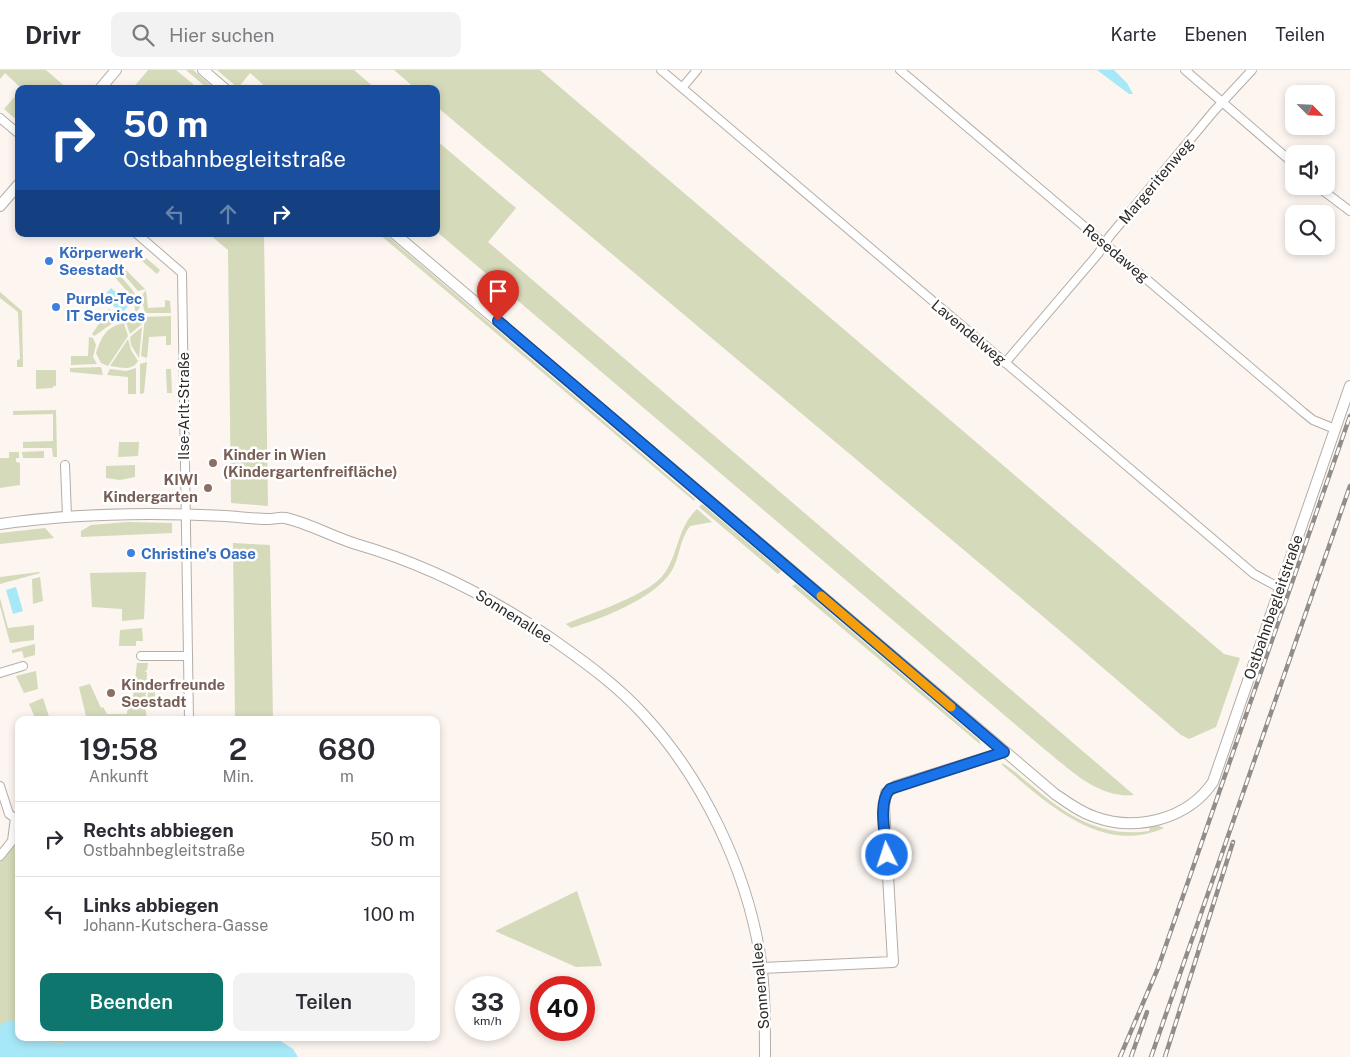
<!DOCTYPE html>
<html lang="de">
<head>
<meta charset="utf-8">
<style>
	body { margin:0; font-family:"Public Sans",sans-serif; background:#f2f2f3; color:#2b2b33; height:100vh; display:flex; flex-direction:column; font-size:19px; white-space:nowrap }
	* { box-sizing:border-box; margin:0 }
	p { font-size:16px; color:#7c7c81 }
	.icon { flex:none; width:28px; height:28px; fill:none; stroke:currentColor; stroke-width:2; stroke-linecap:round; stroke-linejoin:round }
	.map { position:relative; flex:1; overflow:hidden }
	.sheet { position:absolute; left:15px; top:646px; width:425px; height:325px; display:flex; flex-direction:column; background:#fff; border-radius:10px; box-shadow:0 2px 8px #0003 }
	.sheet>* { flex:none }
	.banner { position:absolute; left:15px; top:15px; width:425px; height:152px; border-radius:10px; box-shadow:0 2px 8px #0003; background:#1a4fa0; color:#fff; overflow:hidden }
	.needle { width:32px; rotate:114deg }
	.buttons { position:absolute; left:1285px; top:15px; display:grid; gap:10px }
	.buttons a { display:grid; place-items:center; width:50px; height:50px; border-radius:10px; background:#fff; box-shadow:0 2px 8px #0003; font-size:25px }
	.speed { position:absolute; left:455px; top:906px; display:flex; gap:10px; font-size:25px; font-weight:700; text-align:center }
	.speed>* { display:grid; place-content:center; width:65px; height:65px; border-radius:50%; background:#fff; box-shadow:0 2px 8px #0003; line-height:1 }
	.speed small { font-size:12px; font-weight:400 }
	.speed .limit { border:8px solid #d22; background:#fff; color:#111 }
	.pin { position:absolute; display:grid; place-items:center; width:42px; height:42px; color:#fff; margin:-51px -21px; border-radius:50% 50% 50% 0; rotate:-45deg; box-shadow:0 0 5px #0007 }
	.pin .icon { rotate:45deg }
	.me { position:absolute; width:55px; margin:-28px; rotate:356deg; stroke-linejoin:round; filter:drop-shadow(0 0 4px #0008) }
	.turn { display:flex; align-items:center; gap:18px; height:105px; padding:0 25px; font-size:22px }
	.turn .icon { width:65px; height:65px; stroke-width:2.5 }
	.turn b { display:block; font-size:35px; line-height:42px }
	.lanes { display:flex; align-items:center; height:48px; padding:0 25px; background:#0003; justify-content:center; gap:25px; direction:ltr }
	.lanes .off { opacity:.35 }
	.eta { display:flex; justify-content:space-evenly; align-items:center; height:85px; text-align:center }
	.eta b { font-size:30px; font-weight:600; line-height:35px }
	.cta { display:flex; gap:10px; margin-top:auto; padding:10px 25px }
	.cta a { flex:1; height:58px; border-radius:10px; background:#0f766e; color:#fff; font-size:20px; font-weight:600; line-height:58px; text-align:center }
	.cta a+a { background:#f2f2f3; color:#2b2b33 }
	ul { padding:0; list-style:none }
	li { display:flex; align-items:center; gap:15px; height:75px; padding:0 25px; border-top:1px solid #e1e1e2 }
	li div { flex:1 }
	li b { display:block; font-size:19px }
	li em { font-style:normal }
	header { display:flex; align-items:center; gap:30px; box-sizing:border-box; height:70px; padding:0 25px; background:#fff; border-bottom:1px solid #e1e1e2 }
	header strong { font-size:24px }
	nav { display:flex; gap:28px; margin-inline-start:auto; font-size:18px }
	.search { width:350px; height:45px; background:#f2f2f3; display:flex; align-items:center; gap:12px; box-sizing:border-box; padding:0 18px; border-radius:10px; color:#7c7c81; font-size:19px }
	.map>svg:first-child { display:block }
</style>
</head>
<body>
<header>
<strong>Drivr</strong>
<div class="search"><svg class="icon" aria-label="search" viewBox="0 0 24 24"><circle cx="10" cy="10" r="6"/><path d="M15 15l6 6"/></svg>Hier suchen</div>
<nav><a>Karte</a><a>Ebenen</a><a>Teilen</a></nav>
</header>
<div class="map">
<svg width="1350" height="987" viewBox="0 0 1350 987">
	<rect width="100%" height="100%" fill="#fcf5f0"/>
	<!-- green -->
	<path fill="#d4daba" d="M0 0H46L68 19H22L5 3 0 9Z
		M148 0H176L199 19H132Z
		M186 0H193L215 19H208Z
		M217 0H354L376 19H268L250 3 238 18Z
		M394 0H540L1224 584 1240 588 1216 657 1189 669 1181 665 1059 560 436 36V19H416Z
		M19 22V52L4 39Z
		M436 70 516 138 488 172 1134 725C1099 729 1069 699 1043 678L436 161Z
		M209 164H264L268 436 231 433 228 180Z
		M379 164H385L695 429 694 431Z
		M137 180 160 200 157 204 134 184Z
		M123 197 145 219 138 221 120 200Z
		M117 203C127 213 137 223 140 237L133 247C141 233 123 217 114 206Z
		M146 220 148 238 165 237V230L170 231 171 243H145L141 227Z
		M0 222 22 241 23 297H17V290L20 289 18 242 0 228Z
		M109 239 123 249C110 253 104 260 94 266L92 264Z
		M171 246V275H166V266L149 267 147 288 141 286 145 247Z
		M142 248V254L130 264 126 252Z
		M124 253 128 266 108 296 101 293 96 283C102 266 106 257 124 253Z
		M142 257 139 288 131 275 130 267Z
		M89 267 93 268 96 275 93 287 97 294 71 295V286H88Z
		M128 269 131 280 138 291C131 302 121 297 110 296Z
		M147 292 144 323 140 324V294Z
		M101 297 103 305 70 302V298Z
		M136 298V324H128V307L107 305 110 299 126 301Z
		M166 299H171L172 323H167Z
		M36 300H56V316H53V318L36 319Z
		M56 340 57 387H53L52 378H23V372L53 371V344L13 345V341Z
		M119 372H139L138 386 118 387Z
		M44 381V388H23L22 382Z
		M9 382H19V388H16V392L20 393V415L0 418V388H9Z
		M135 395V407L120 410 106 408V396Z
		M702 434 781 501 778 504 699 437Z
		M697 439 712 452 690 456C679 470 680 488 671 502 653 529 601 549 571 558L566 554C591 543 649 525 664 504 679 483 677 458 697 439Z
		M127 452 172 453V463L81 467V461L91 455Z
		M45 458 54 468 0 474V463Z
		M233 473 270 475 273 650H235Z
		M39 502 40 503 0 514V507Z
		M146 502 144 549 122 551V539L92 537 90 503Z
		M40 507 43 531 33 534 32 509Z
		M796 514 979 670 981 675 792 516Z
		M0 528 8 558 34 555V570L10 573 0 536Z
		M142 558 143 571H136V576H119L120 560Z
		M35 574V585L24 588 22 581 12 583V580Z
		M137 593H148L147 600 144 601 147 602 145 636 147 650H87L79 617 90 614 101 638 103 637 107 644H127L128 635H132Z
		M36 601 38 619 24 623 16 606Z
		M155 619V636H147L148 620Z
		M43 628 50 650H36L29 634Z
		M1002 693C1013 699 1022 708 1032 716 1067 746 1102 768 1149 761L1150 757 1157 755 1164 758C1101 786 1046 732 1002 695Z
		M19 755V959L0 960V790L16 774Z
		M577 821 602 896 576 897 495 861Z
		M31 968H66L63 973 57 974Z"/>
	<!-- water -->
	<path fill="#a7e8f8" d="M1097 0H1114L1127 13 1133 24H1129Z
		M111 218 130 234 122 243 103 227Z
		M16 517 23 541 13 544 6 520Z
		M10 950 19 953V968H43L57 974 63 973 66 968H276L293 979 298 987H0V955Z"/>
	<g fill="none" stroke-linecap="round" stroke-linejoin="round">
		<!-- street casing -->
		<g stroke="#b4ada8" stroke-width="10">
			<path id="street" d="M661 0 1254 504 1280 518
				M900 0 1303 342 1313 350 1335 359
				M1185 0 1294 94
				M682 18 697 0
				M0 48 19 64
				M1317 116 1350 141
				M137 164 182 203 189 650
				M1005 293 1098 184 1109 167 1214 41 1252 0
				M65 395 67 446
				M141 586H187
				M0 603 23 596
				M0 716 9 744 15 748
				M0 786 12 771 15 748"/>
		</g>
		<!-- secondary casing -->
		<g stroke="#b4ada8" stroke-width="12">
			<path id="secondary" d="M203 0 225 19
				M100 19 116 0
				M0 136 19 114
				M395 164 1055 724C1068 733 1080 742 1095 747 1137 762 1188 749 1213 712L1350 316
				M0 454C75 443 150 442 226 446 240 447 254 449 269 449 274 449 280 447 285 448 306 452 333 467 356 474 425 494 489 526 549 567 582 590 617 615 644 645 703 709 746 799 760 885 765 918 765 953 765 987
				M761 898 893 892 884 736 886 723 896 716 1004 682"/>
		</g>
		<!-- street -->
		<use href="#street" stroke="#fff" stroke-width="8"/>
		<!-- secondary -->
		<use href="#secondary" stroke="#fff" stroke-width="10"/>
		<!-- rail casing -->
		<g stroke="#928d89" stroke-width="4.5">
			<path id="rail" d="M1120 987 1158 898 1350 346
				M1131 987 1147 942
				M1151 987 1350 416
				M1165 987 1233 772"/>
		</g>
		<!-- rail -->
		<use href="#rail" stroke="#fff" stroke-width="2.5" stroke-dasharray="8" stroke-linecap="butt"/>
	</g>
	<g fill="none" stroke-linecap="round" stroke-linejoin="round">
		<!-- route casing -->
		<g stroke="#114b97" stroke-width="12">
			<path id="route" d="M498 251 1004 682 890 719C877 733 886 767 887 785"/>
		</g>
		<!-- route -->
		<use href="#route" stroke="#1a73e8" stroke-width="9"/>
		<!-- slow -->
		<path stroke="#f59e0b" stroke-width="9" d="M821 526 951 637"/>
	</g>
	<!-- markers -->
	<g fill="#3f7fe0" stroke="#fff" stroke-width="2">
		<circle cx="49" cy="191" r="5"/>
		<circle cx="56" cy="237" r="5"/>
		<circle cx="131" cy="483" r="5"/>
	</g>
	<g fill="#8d6e63" stroke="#fff" stroke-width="2">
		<circle cx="213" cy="393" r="5"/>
		<circle cx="208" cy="418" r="5"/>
		<circle cx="111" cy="623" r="5"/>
	</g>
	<g text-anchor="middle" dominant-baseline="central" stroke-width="5" stroke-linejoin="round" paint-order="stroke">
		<!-- street labels -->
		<g font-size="15" fill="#2d2a28" stroke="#fff">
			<text transform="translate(1156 111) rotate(-50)">Margeritenweg</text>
			<text transform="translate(1116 183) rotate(40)">Resedaweg</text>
			<text transform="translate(969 262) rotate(40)">Lavendelweg</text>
			<text transform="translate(183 336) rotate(-90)">Ilse-Arlt-Straße</text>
			<text transform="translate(1273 537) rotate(-71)">Ostbahnbegleitstraße</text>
			<text transform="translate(514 546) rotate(32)">Sonnenallee</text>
			<text transform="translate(760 916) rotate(-95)">Sonnenallee</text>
		</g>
		<!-- shop labels -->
		<g font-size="15" font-weight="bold" fill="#366cbe" stroke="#fff" text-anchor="start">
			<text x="59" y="182">Körperwerk<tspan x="59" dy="17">Seestadt</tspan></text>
			<text x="66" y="228">Purple-Tec<tspan x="66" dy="17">IT Services</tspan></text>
			<text x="141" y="483">Christine's Oase</text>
		</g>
		<!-- education labels -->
		<g font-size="15" font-weight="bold" fill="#785e54" stroke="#fff" text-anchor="start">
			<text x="223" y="384">Kinder in Wien<tspan x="223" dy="17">(Kindergartenfreifläche)</tspan></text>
			<text x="198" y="409" text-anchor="end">KIWI<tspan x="198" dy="17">Kindergarten</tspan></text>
			<text x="121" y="614">Kinderfreunde<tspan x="121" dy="17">Seestadt</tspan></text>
		</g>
	</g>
</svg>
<div class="buttons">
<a><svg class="needle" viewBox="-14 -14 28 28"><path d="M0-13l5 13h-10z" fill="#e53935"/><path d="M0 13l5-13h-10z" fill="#7c7c81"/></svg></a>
<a><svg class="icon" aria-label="sound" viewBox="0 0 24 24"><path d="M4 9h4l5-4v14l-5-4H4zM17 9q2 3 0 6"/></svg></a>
<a><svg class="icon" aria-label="search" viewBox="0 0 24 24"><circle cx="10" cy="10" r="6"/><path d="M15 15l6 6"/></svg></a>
</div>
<div class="speed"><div>33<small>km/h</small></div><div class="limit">40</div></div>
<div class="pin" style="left:498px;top:251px;background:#d93025"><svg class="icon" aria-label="arrive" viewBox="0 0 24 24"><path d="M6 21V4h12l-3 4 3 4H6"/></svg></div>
<svg class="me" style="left:887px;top:785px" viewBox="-20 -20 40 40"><circle r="17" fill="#1a73e8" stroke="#fff" stroke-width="3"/><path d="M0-11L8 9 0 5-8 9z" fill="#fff"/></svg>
<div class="banner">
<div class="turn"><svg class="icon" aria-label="right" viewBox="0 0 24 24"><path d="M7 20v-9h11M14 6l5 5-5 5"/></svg><div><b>50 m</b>Ostbahnbegleitstraße</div></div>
<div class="lanes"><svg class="icon off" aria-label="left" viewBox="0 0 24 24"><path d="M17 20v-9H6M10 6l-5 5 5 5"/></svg><svg class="icon off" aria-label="ahead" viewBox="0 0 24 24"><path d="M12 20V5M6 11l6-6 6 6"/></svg><svg class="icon" aria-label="right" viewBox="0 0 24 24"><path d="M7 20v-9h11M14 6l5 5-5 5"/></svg></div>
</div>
<section class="sheet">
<div class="eta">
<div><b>19:58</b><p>Ankunft</p></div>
<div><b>2</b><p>Min.</p></div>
<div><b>680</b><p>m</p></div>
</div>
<ul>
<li><svg class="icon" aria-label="right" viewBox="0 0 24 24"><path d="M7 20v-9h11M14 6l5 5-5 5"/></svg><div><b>Rechts abbiegen</b><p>Ostbahnbegleitstraße</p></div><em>50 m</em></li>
<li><svg class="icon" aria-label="left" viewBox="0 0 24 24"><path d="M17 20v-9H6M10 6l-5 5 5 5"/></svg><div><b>Links abbiegen</b><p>Johann-Kutschera-Gasse</p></div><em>100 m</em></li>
</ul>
<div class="cta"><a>Beenden</a><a>Teilen</a></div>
</section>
</div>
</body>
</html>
